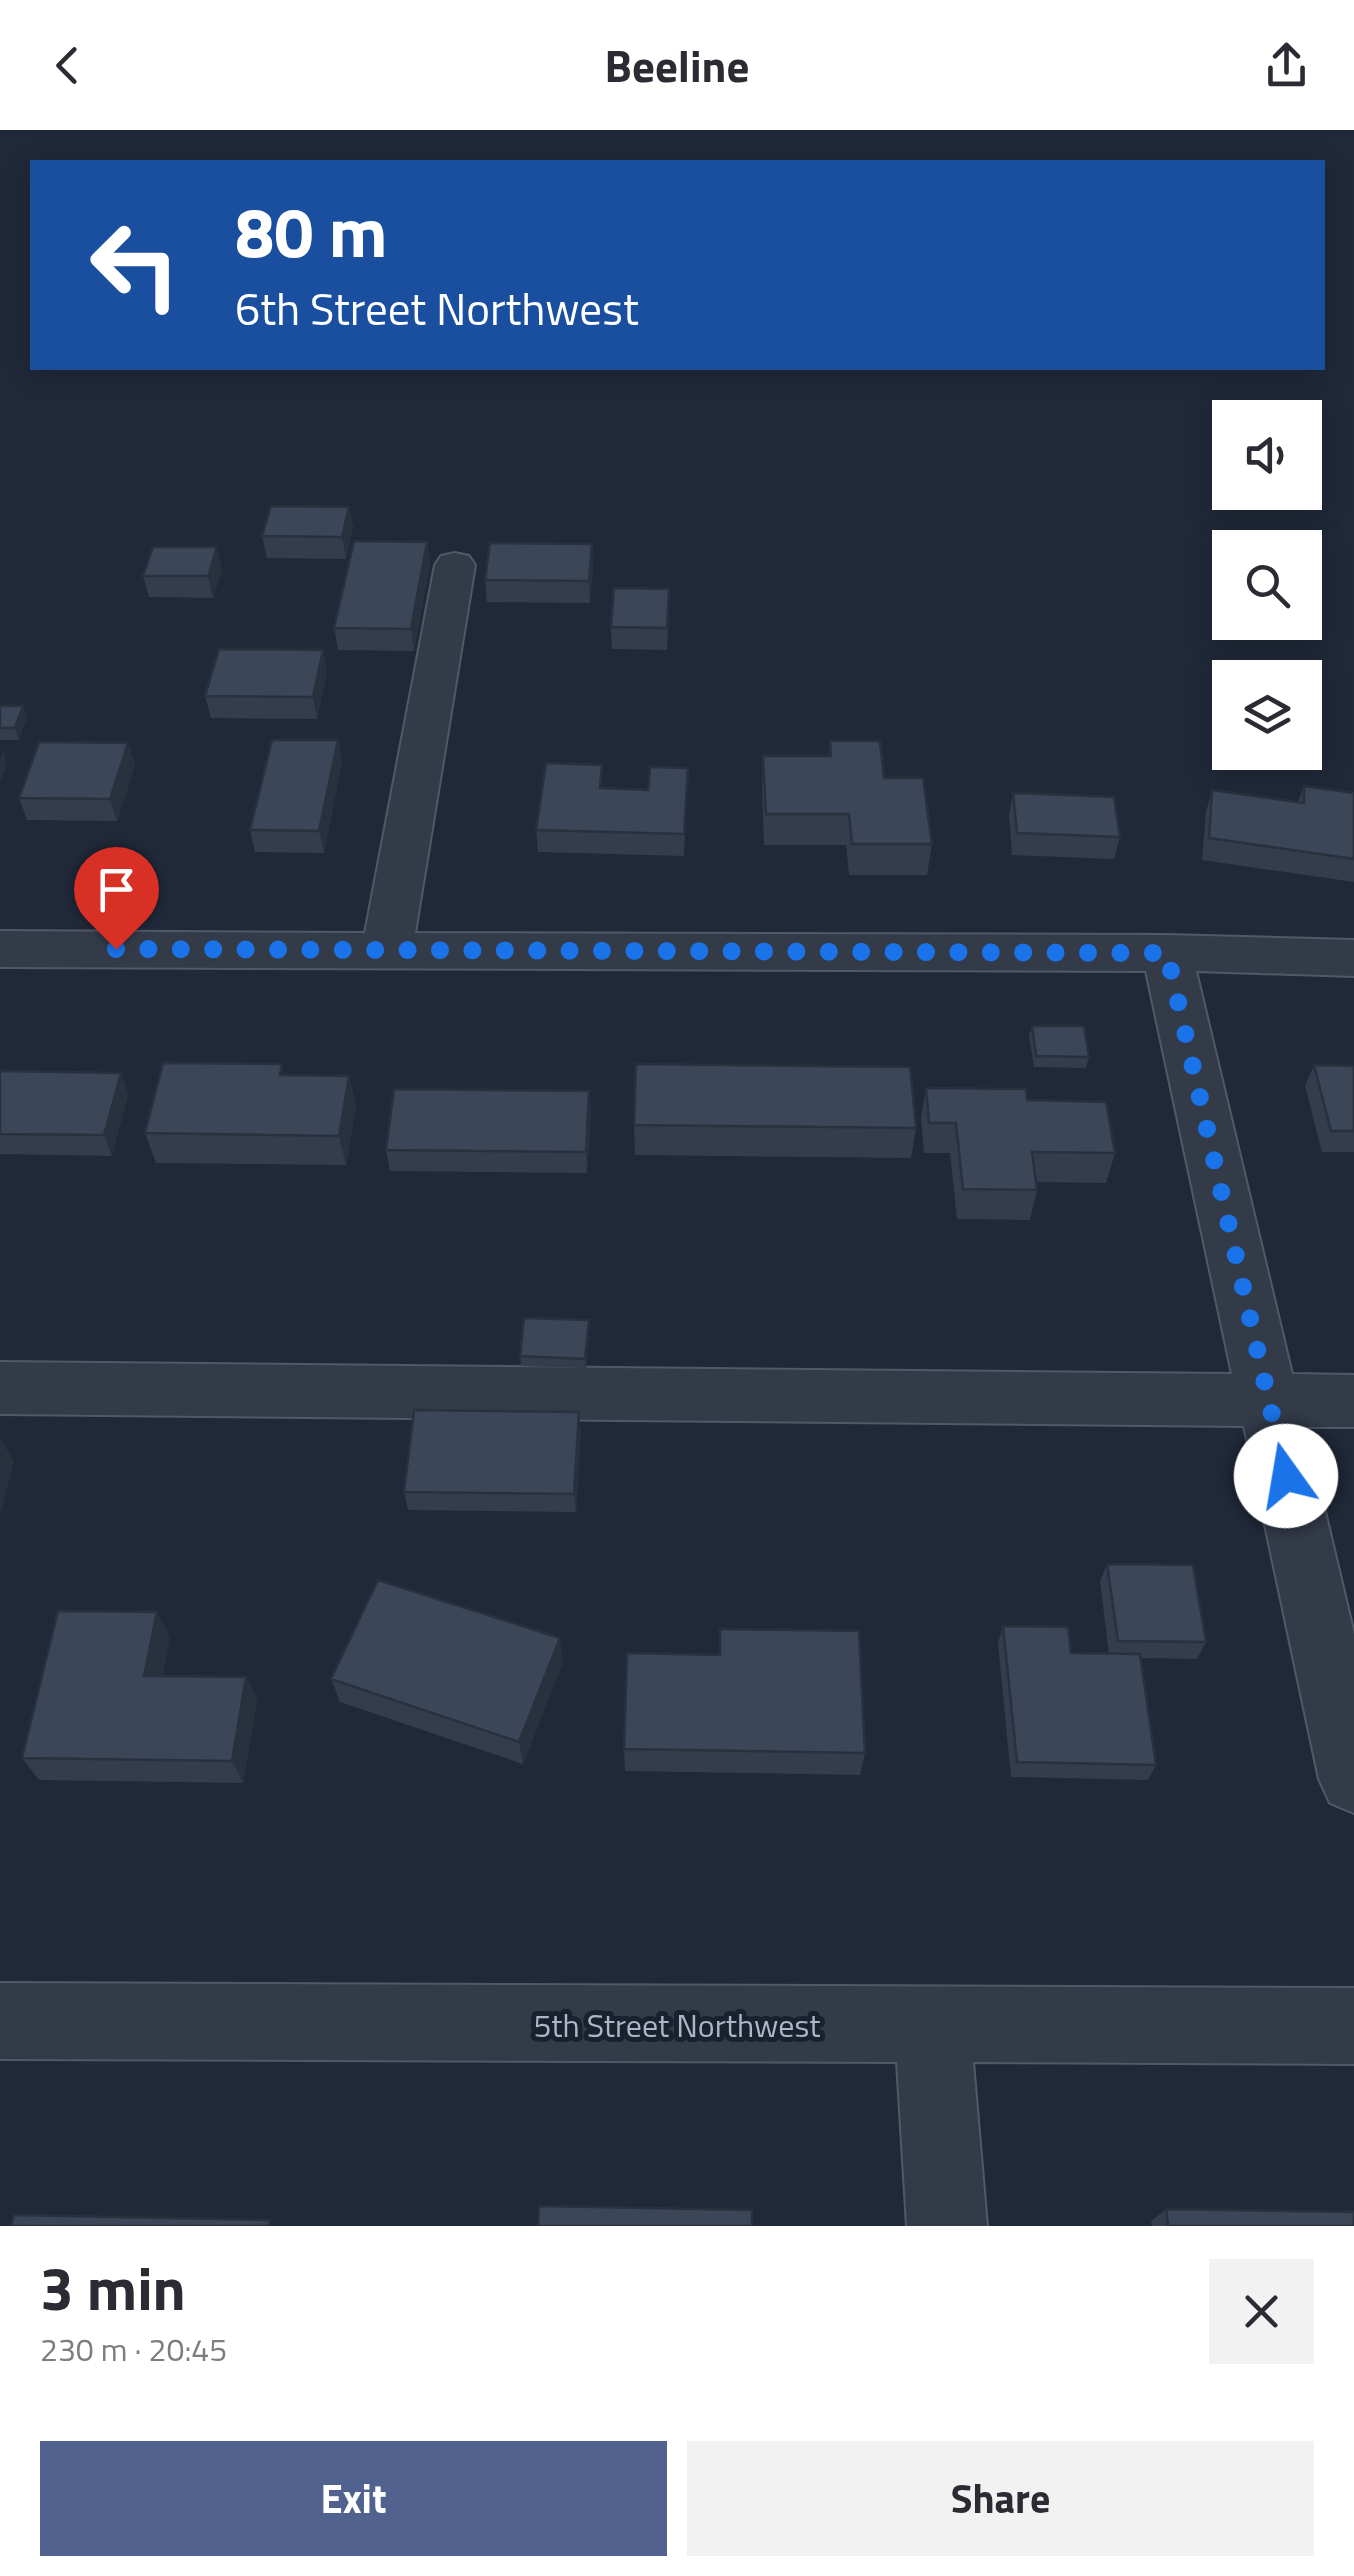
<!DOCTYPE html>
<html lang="en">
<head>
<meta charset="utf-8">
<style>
	body { margin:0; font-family:"Titillium Web",sans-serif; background:#f2f2f3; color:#2b2b33; height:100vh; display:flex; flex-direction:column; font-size:38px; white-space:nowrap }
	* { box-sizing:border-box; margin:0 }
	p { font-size:32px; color:#7c7c81 }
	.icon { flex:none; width:55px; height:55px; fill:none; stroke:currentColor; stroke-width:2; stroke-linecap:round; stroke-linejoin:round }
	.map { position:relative; height:2096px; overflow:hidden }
	.details { display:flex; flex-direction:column; background:#fff; flex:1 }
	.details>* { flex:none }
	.guide { position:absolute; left:30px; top:30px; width:1295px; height:210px; border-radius:0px; box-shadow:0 5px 25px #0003; background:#1a4fa0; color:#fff; overflow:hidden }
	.controls { position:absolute; left:1212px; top:270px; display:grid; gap:20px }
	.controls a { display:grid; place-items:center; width:110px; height:110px; border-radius:0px; background:#fff; box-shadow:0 5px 25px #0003; font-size:50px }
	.pin { position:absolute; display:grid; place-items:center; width:85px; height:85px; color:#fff; margin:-102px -42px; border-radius:50% 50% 50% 0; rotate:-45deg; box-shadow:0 0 10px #0007 }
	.pin .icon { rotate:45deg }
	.me { position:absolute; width:110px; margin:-55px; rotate:347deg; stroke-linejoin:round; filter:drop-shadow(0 0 8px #0008) }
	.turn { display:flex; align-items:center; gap:35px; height:210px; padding:0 40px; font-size:45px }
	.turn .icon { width:130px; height:130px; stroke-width:2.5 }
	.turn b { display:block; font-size:70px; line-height:85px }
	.round { display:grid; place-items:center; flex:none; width:105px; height:105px; border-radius:0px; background:#f2f2f3 }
	.overview { display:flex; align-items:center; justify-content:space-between; height:170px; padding:0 40px }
	h1 { font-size:60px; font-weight:700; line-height:75px }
	.cta { display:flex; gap:20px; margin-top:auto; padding:20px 40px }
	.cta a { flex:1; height:115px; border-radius:0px; background:#50628d; color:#fff; font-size:40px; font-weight:700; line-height:115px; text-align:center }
	.cta a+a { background:#f2f2f3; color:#2b2b33 }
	header { display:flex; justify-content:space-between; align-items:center; height:130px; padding:0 40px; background:#fff; font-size:45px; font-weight:700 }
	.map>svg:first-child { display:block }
</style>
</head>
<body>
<header><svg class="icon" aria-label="back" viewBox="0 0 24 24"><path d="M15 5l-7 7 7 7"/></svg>Beeline<svg class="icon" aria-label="share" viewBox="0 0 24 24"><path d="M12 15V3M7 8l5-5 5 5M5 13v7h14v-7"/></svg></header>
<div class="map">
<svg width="1354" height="2096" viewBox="0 0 1354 2096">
	<rect width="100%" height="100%" fill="#202939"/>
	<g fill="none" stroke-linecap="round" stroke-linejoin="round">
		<!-- minor casing -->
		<g stroke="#515867" stroke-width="4">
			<path id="minor" d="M455 423 469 426 475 435 415 803 1167 805 1354 810V846L1196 841 1292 1244 1354 1245V1297H1305L1354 1504V1683L1330 1673 1319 1649 1244 1296 0 1284V1232L1232 1244 1146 841 0 837V801L365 803 435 435 441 426Z
				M0 1853 1354 1858V1934L973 1932 987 2096H907L897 1932 0 1929Z"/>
		</g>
		<!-- minor -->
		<use href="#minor" fill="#333b49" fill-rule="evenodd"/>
	</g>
	<!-- wall -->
	<path fill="#343c4d" d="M349 377 353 398 346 429 267 428 262 406Z
		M427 412 430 434 414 521 338 520 334 498Z
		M593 436 590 473 487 472 485 450Z
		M222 439 213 468 149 467 143 446Z
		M669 480 667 520 612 519 611 497Z
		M323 520 327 542 317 589 211 588 205 566Z
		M0 576 27 587 19 610H0Z
		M338 610 342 632 324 723 255 722 250 700Z
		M830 611 884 648 932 714 927 745H849L846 715H764L762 657 763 626H829Z
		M128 613 135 635 117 691 27 690 19 668Z
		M688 638 684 726 538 722 536 700 603 659 648 660Z
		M1304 656 1354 663V752L1202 730 1206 682 1212 660 1298 672Z
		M1013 663 1120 707 1114 729 1012 725 1009 685Z
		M1032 896 1089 927 1086 938 1034 937 1029 906Z
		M1314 935 1354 936V1022H1322L1305 956Z
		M0 941 121 943 128 964 112 1026 0 1024Z
		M285 945 349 946 356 976 346 1035 156 1033 145 1003Z
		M926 958 1027 970 1115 1023 1106 1053 1036 1052 1037 1060 1030 1090 957 1089 950 1023H924L921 988Z
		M589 961 591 982 587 1043 390 1041 386 1020Z
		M634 995 916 998 911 1028 635 1025Z
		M589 1200 586 1238 521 1236 520 1226Z
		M581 1301 576 1382 408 1380 404 1362Z
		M1107 1434 1206 1512 1197 1529 1141 1528 1156 1635 1148 1650 1011 1647 998 1513 1003 1496 1071 1523 1109 1524 1100 1451Z
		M720 1499 865 1623 860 1645 625 1641 624 1619 719 1525Z
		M170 1506 162 1547H246L257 1570 243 1653 39 1650 22 1628Z
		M563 1532 523 1634 340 1572 331 1549Z
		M1166 2079 1354 2096H1152L1151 2091Z"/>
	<!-- shaded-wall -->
	<path fill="#2a313e" d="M349 377 353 398 346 429 342 407Z
		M427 412 430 434 414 521 411 499Z
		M592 414 593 436 590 473 589 451Z
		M217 417 222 439 213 468 208 446Z
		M323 520 327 542 317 589 313 567Z
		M23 576 27 587 19 610 15 598Z
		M338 610 342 632 324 723 319 701Z
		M128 613 135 635 117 691 110 669Z
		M3 621 7 632 0 653V629Z
		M121 943 128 964 112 1026 104 1005Z
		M349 946 356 976 346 1035 339 1006Z
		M589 961 591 982 587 1043 586 1022Z
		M589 1190V1200L586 1238 585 1229Z
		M579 1282 581 1301 576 1382 574 1364Z
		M0 1308 14 1331 0 1384Z
		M157 1482 170 1506 157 1569 144 1546Z
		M560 1508 563 1532 523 1634 519 1612Z
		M246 1547 257 1570 243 1653 232 1631Z"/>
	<!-- building -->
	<path fill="#3c4659" stroke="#2a313e" stroke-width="2.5" d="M271 376 349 377 342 407 262 406Z
		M354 411 427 412 411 499 334 498Z
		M490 413 592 414 589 451 485 450Z
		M153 417H217L208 446H143Z
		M614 458 669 459 667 498 611 497Z
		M219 519 323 520 313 567 205 566Z
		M0 576H23L15 598H0Z
		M272 610H338L319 701 250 700Z
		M830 611H880L884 648H923L932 714H852L849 684H766L763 626H831Z
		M39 612 128 613 110 669 19 668Z
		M546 633 602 635 600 658 648 660 650 637 688 638 684 704 536 700Z
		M1304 656 1354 663V729L1209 708 1212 660 1304 673Z
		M1013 663 1114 667 1120 707 1017 703Z
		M1032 896H1084L1089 927 1036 926Z
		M163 933 282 934 280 945 349 946 339 1006 145 1003Z
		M636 934 910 937 916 998 634 995Z
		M1314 935 1354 936V1001H1331Z
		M0 941 121 943 104 1005 0 1004Z
		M926 958 1026 959 1027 970 1106 972 1115 1023 1032 1022 1037 1060 963 1059 956 993H929Z
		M394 959 589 961 586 1022 386 1020Z
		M524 1188 589 1190 585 1229 520 1226Z
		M414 1280 579 1282 574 1364 404 1362Z
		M1107 1434 1193 1435 1206 1512 1118 1511Z
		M378 1450 560 1508 519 1612 331 1549Z
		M58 1481 157 1482 144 1546 246 1547 232 1631 22 1628Z
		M1003 1496 1068 1497 1071 1523 1140 1524 1156 1635 1017 1632Z
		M720 1499 859 1501 865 1623 624 1619 627 1523 720 1525Z
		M539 2076 752 2080V2096H538Z
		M1166 2079 1354 2082V2096H1168Z
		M14 2085 270 2090 269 2096H11Z"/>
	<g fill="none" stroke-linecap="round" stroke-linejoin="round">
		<!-- route -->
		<path stroke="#1a73e8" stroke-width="18" stroke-dasharray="0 32.4" d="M116 819 1167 823 1286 1346"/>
	</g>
	<g text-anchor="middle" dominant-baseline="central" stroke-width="10" stroke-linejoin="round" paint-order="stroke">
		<!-- near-street labels -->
		<g font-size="32" fill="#aeb5c6" stroke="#19202e">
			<text x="677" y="1895">5th Street Northwest</text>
		</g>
	</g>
</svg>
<div class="controls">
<a><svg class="icon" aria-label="sound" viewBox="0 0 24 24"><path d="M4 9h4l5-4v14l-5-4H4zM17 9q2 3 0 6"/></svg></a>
<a><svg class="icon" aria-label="search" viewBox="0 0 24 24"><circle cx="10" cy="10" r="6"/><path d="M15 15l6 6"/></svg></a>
<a><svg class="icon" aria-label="layers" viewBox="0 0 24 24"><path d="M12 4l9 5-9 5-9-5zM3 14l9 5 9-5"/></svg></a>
</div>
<div class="pin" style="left:116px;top:819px;background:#d93025"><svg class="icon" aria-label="arrive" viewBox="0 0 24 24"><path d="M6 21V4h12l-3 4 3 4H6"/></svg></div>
<svg class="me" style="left:1286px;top:1346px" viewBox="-20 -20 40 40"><circle r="19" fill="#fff"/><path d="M0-13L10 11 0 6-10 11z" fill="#1a73e8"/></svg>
<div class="guide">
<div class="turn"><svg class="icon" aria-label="left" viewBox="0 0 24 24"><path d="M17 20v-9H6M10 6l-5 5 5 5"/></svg><div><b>80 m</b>6th Street Northwest</div></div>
</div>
</div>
<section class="details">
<div class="overview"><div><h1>3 min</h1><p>230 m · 20:45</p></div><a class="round"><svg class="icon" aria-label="close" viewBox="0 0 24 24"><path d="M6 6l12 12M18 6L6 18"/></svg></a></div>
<div class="cta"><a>Exit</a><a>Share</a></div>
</section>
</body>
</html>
